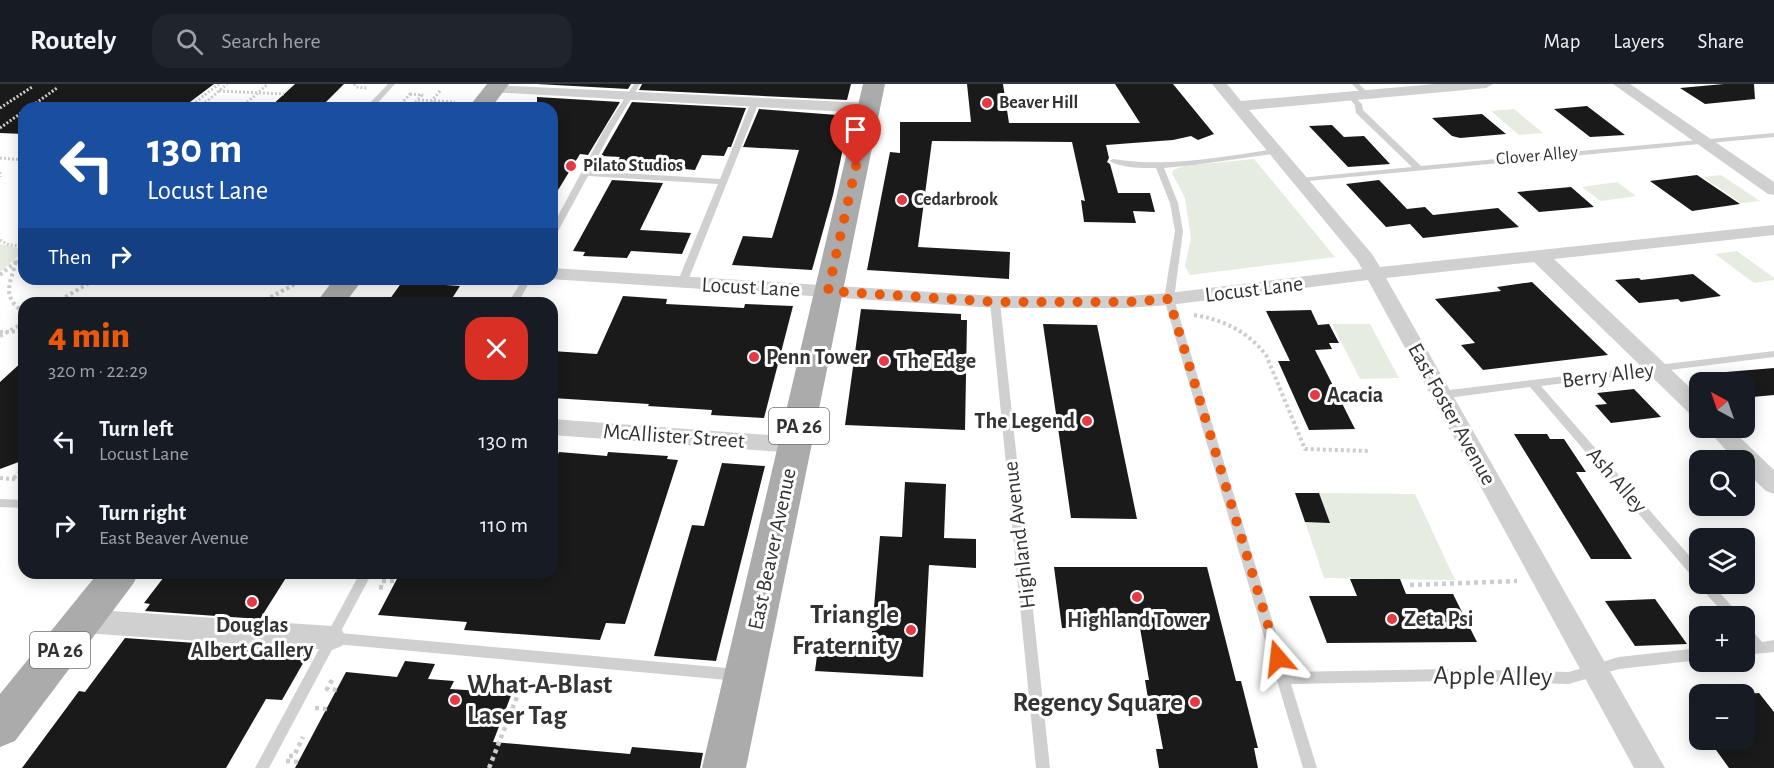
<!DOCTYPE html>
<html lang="en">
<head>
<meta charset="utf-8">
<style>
	body { margin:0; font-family:"Alegreya Sans",sans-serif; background:#20242c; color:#f1f3f6; height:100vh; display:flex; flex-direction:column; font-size:22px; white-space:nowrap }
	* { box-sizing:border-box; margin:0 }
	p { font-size:20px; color:#9ea1a6 }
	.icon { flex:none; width:33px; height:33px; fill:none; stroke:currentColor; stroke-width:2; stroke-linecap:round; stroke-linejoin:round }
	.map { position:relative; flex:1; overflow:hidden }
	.side { position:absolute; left:18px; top:213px; width:540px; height:282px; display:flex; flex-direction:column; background:#171b24; border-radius:18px; box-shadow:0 3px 15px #0003 }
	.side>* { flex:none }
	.banner { position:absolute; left:18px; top:18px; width:540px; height:183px; border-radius:18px; box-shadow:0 3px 15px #0003; background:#1a4fa0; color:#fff; overflow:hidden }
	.needle { width:39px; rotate:320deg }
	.fabs { position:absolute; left:1689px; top:288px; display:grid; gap:12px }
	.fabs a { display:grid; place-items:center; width:66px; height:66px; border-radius:12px; background:#171b24; box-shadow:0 3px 15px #0003; font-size:30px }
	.pin { position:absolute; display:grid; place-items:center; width:51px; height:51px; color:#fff; margin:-62px -26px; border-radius:50% 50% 50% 0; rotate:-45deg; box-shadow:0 0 6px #0007 }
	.pin .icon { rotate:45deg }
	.me { position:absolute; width:66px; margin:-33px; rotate:343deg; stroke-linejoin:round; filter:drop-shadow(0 0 4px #0008) }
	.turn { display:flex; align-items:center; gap:21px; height:126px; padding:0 30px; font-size:27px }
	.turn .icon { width:78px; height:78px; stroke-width:2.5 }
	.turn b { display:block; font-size:42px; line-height:51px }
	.then { display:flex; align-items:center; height:57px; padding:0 30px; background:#0003; gap:12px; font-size:22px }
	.round { display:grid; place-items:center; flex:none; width:63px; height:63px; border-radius:18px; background:#20242c }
	.overview { display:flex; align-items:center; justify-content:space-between; height:102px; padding:0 30px }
	h1 { font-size:36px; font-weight:800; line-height:45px; color:#ea580c }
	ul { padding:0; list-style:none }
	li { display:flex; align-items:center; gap:18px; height:84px; padding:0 30px }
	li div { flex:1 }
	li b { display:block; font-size:22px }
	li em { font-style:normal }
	header { display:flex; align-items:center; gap:36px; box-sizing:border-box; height:84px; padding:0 30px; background:#171b24; border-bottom:2px solid #363941 }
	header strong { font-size:28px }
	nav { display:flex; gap:33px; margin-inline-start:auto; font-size:21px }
	.search { width:420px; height:54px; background:#20242c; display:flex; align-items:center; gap:15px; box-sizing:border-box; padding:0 21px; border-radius:18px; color:#9ea1a6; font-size:22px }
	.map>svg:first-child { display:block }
</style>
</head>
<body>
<header>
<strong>Routely</strong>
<div class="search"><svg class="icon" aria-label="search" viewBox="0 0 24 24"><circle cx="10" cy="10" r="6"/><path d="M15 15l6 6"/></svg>Search here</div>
<nav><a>Map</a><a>Layers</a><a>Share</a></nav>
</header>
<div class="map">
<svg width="1774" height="684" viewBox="0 0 1774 684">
	<rect width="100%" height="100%" fill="#fff"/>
	<!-- green -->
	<path fill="#e6ecdf" d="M1514 25 1543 49 1519 51 1491 27Z
		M1254 75 1335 173 1190 191 1185 182 1191 154 1185 114 1172 89 1173 86 1184 82Z
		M1721 91 1760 117 1741 119 1703 93Z
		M1617 98 1636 112 1601 117 1582 103Z
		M0 160 22 165 23 168 0 188Z
		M1737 167 1774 194V196L1754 199 1715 170Z
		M1332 240H1370L1399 294 1360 295Z
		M1319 409 1415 410 1455 496 1324 494 1305 438H1329Z"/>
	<!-- building -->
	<path fill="#1a1a1a" d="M0 0H214L182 24H24V50L0 49Z
		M295 0H344L320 24H269Z
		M537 0H631L628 5Z
		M642 0H851L847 16 639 6Z
		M967 0H1003L1009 39H1140L1115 0H1173L1214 50 1198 56 1191 52 1173 56 1106 61 1109 74 1107 78 1110 80 1118 109H1150L1155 128 1133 127 1136 139 1084 138 1081 116 1085 117 1072 58 932 57 918 163 1010 168 1009 195 867 186 890 68 900 69V38H971Z
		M1724 0H1754L1755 15 1705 20 1680 4Z
		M537 13 620 18 588 71 580 70 552 116V24H537Z
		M632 18 746 24 731 63H728L724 72 702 71 695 86 684 85 682 89 617 86 613 85 620 73 601 72Z
		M1587 22 1625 51 1590 53 1554 25Z
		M759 25 850 32 833 111 812 186 732 181 743 152 772 154 799 66 743 63Z
		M1482 30 1506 50 1460 54 1452 52 1432 34Z
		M1332 41 1344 53 1364 52 1390 80 1348 83 1309 42Z
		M1697 91 1740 120 1692 127 1650 97Z
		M612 96 663 99 640 146 691 149 682 170 631 167 627 174 583 172 585 168 573 167Z
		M1379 96 1407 125 1425 123 1433 131 1498 124 1519 143 1423 154 1410 140 1386 143 1346 100Z
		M1571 103 1594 123 1539 128 1517 108Z
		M1693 190 1721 212 1681 218 1678 215 1639 219 1615 196 1639 194 1641 196Z
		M402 198 460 202 449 219H387Z
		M1532 198 1608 271 1483 286 1461 261 1475 259 1435 215 1501 207 1497 203Z
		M623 212 667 215 666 220 744 224 745 220 793 222 764 334 711 331 712 326 648 322 649 320 552 314V267L597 270Z
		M861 225 961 230V236H967L965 346 845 341Z
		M1311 226 1318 241 1329 240 1339 259H1329L1332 265 1315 266 1355 345 1309 346 1278 277H1290L1266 227Z
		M1043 240 1097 241 1137 435 1071 434Z
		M24 276V376L0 385V298Z
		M1774 284V311L1752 313 1744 305V298H1737L1726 288Z
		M1634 305 1661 333 1611 339 1595 321 1607 320 1597 309Z
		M1514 350H1547L1550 355H1564L1586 388H1576L1632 475H1591Z
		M559 368 607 372 608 368 668 372 667 375 678 376 625 540 606 539 600 556 464 546 467 538 378 531 400 489H552V375H556Z
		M722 379 765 382 716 577 654 572 692 441 704 442Z
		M905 398 946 400 944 454 976 455V484L929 481 923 593 815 587 819 556 871 559 880 452 902 453Z
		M1295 409H1319L1330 439 1305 438Z
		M1054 483H1207L1236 597H1241L1258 664H1254L1258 684H1159L1156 665H1163L1156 627H1150L1145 596H1149L1140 544H1062Z
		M167 489H289L260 535 145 527 150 520 144 519Z
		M1350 495H1400L1406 510H1453L1477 558 1327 559 1309 512H1357Z
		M1655 515 1687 560 1635 562 1605 517Z
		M125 554 310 567 282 616 266 615 226 684H22L79 607 85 608Z
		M405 577 435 580 428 595 454 597 450 605 512 609 493 658 630 670 632 663 703 669 700 684H295L346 588 397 593Z
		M1759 609 1774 628V684H1729L1711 659 1721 658 1719 656H1744V610Z"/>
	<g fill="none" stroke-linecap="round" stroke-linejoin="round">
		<!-- path-far2 -->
		<path stroke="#cdcdcd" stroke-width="3" stroke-dasharray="2 2" stroke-linecap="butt" d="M354 0 356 3 367 4
			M219 7 284 10
			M410 10 422 11 413 21H400Z
			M418 16 455 18
			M244 21 268 0
			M189 23 219 0
			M0 24 32 3
			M29 24 57 4
			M199 24 227 0
			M426 24 440 7
			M0 44 24 27
			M0 74 24 76
			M0 88V93
			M0 156 9 161 24 162
			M16 178 24 171"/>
		<!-- path-far1 -->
		<path stroke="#cdcdcd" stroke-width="4" stroke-dasharray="3 3" stroke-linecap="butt" d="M16 178C10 199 1 214 24 228
			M0 191 18 176
			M55 219 96 195
			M260 219 304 195
			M1194 231C1224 236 1247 247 1266 271L1305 365 1369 367
			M0 248 24 247
			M0 252 24 239
			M0 394 24 396
			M14 394 24 384"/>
		<!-- path -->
		<path stroke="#cdcdcd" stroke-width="4.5" stroke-dasharray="4 4" stroke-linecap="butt" d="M382 497H396
			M1410 501 1517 497
			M379 503 387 504
			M332 596 327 605 337 606
			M315 624 327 625
			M289 672H294L303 653
			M286 677 298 678
			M489 684 526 590"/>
		<!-- lane -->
		<path fill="#d0d0d0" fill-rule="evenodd" d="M388 0H395L373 24H365Z
			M634 0H640L612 46 590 87 720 95 751 18 755 16 759 18 687 199 682 202 677 199 718 100 588 92 556 151 552 154V143L604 46Z
			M1352 0H1359L1370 11 1364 12Z
			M1348 11H1352L1362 20 1363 26 1421 82 1774 49V53L1297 98 1296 96 1300 94 1412 83 1356 29 1355 21 1348 13Z
			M1276 65 1280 67 1279 69 1194 81 1164 84 1178 119 1183 147 1174 215 1288 588 1451 585 1569 588 1619 573 1700 564V576L1619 585 1569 600 1451 597 1291 600 1317 684H1303L1164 215 1175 147 1170 119 1156 84C1141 84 1122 84 1109 77L1113 75C1168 84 1221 73 1276 65Z
			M523 195H531L518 219H508Z
			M995 215 1000 218 1050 684H1036L990 218Z
			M1774 267V273L1541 302 1700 484V498L1696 497 1530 303 1441 315 1436 311 1441 307Z
			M0 415 24 416V424L0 423Z
			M360 489H372L340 549 738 585 743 587 745 591 743 595 738 597 335 560 269 684H255Z
			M1700 499 1712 500 1737 528 1739 532H1726L1701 504Z
			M1744 541 1748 542 1762 558 1774 556V568L1744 571V559H1748L1744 556Z"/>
		<!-- street -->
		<path fill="#d0d0d0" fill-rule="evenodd" d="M1212 0H1227L1241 17 1435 0H1493L1486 4 1249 26 1372 170 1380 183 1774 141V151L1554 175 1700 313V334L1692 332 1534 178 1386 194 1665 684H1634L1368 196 1169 221 1128 224H995L549 195H552V184L995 212H1128L1169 209 1362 185 1357 176Z
			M1613 0H1630L1774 98V111L1768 110Z
			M494 1 868 19 876 24 868 29 489 8 487 5Z
			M552 335 795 353 803 355 806 361 803 367 795 369 552 351Z
			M1706 344H1730L1774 386V410L1766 407 1744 386V376H1735Z
			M83 525 332 542 342 546 346 554 342 562 332 566 83 549 74 545 70 537 74 529Z"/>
		<!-- primary -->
		<path fill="#ababab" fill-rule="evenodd" d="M487 0H509L491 24H468Z
			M863 0H885L746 684H702Z
			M334 195H363L345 219H316Z
			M98 489H139L133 500 15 657 0 663V610Z"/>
	</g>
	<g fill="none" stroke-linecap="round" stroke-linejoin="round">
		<!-- route -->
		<path stroke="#ea580c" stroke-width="10" stroke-dasharray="0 18" d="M856 82 828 207 995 218H1128L1169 215 1278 574"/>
	</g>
	<!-- markers -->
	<g fill="#e63946" stroke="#fff" stroke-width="2">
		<circle cx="987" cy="19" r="6"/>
		<circle cx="571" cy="82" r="6"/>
		<circle cx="902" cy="116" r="6"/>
		<circle cx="754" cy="273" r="6"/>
		<circle cx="884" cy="277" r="6"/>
		<circle cx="1315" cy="311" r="6"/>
		<circle cx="1087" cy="337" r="6"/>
		<circle cx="1137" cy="513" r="6"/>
		<circle cx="252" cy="518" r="6"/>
		<circle cx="1392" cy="535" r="6"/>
		<circle cx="911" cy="546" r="6"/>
		<circle cx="455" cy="616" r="6"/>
		<circle cx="1195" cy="618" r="6"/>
	</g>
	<g text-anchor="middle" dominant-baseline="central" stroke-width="6" stroke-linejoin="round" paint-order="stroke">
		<!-- far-poi labels -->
		<g font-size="18" font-weight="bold" fill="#333" stroke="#fff" text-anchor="start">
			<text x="999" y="19">Beaver Hill</text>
			<text x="583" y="82">Pilato Studios</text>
			<text x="914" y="116">Cedarbrook</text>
		</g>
		<!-- far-street labels -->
		<g font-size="18" fill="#333" stroke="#fff">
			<text transform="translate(1537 72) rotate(-5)">Clover Alley</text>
		</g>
		<!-- shield labels -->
		<g fill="#fff" stroke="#707070" stroke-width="1.5">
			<rect x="769" y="324" width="60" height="36" rx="4.5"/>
			<rect x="30" y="548" width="60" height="36" rx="4.5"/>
		</g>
		<g font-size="21" font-weight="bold" fill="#333">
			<text x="799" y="342">PA 26</text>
			<text x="60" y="566">PA 26</text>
		</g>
		<!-- street labels -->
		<g font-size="22" fill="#333" stroke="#fff">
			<text transform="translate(751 203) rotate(3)">Locust Lane</text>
			<text transform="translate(1254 205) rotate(-7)">Locust Lane</text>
			<text transform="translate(1608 291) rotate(-7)">Berry Alley</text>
			<text transform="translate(1452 330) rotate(61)">East Foster Avenue</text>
			<text transform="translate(674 352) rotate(4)">McAllister Street</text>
			<text transform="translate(1617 396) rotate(49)">Ash Alley</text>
			<text transform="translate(1019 451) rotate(-97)">Highland Avenue</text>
			<text transform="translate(772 465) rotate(-78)">East Beaver Avenue</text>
		</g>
		<!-- poi labels -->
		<g font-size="22" font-weight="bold" fill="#333" stroke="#fff" text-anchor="start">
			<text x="766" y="273">Penn Tower</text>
			<text x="896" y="277">The Edge</text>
			<text x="1327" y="311">Acacia</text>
			<text x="1075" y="337" text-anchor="end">The Legend</text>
			<text x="1404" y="535">Zeta Psi</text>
			<text x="1137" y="536" text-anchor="middle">Highland Tower</text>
			<text x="252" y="541" text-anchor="middle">Douglas<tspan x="252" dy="25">Albert Gallery</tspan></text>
		</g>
		<!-- near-poi labels -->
		<g font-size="27" font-weight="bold" fill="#333" stroke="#fff" text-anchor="end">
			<text x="899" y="530">Triangle<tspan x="899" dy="31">Fraternity</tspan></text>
			<text x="467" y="600" text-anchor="start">What-A-Blast<tspan x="467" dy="31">Laser Tag</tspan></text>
			<text x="1183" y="618">Regency Square</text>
		</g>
		<!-- near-street labels -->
		<g font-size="27" fill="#333" stroke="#fff">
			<text transform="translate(1493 592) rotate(1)">Apple Alley</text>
		</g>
	</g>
</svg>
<div class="fabs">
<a><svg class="needle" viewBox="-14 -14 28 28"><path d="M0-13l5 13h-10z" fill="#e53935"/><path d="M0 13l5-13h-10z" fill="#9ea1a6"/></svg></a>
<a><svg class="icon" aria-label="search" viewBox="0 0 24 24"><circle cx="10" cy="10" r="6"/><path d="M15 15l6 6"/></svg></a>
<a><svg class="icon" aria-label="layers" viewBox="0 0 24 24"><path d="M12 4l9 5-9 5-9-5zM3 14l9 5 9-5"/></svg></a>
<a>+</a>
<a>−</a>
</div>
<div class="pin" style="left:856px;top:82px;background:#d93025"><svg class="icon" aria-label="arrive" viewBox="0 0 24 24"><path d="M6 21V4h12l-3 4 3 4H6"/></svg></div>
<svg class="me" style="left:1278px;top:574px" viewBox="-20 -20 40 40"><path d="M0-17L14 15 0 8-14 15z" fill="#ea580c" stroke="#fff" stroke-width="4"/></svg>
<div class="banner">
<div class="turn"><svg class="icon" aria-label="left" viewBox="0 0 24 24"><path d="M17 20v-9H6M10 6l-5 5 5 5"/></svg><div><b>130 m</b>Locust Lane</div></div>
<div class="then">Then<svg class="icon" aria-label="right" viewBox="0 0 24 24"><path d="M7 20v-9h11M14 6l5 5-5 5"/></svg></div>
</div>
<section class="side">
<div class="overview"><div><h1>4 min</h1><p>320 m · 22:29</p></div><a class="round" style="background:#d93025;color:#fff"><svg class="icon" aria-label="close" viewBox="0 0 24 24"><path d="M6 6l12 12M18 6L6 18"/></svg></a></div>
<ul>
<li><svg class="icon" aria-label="left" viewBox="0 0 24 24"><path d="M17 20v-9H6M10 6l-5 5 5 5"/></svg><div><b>Turn left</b><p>Locust Lane</p></div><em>130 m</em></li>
<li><svg class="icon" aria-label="right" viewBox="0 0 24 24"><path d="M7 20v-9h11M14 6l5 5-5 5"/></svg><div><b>Turn right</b><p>East Beaver Avenue</p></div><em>110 m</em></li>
</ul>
</section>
</div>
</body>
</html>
